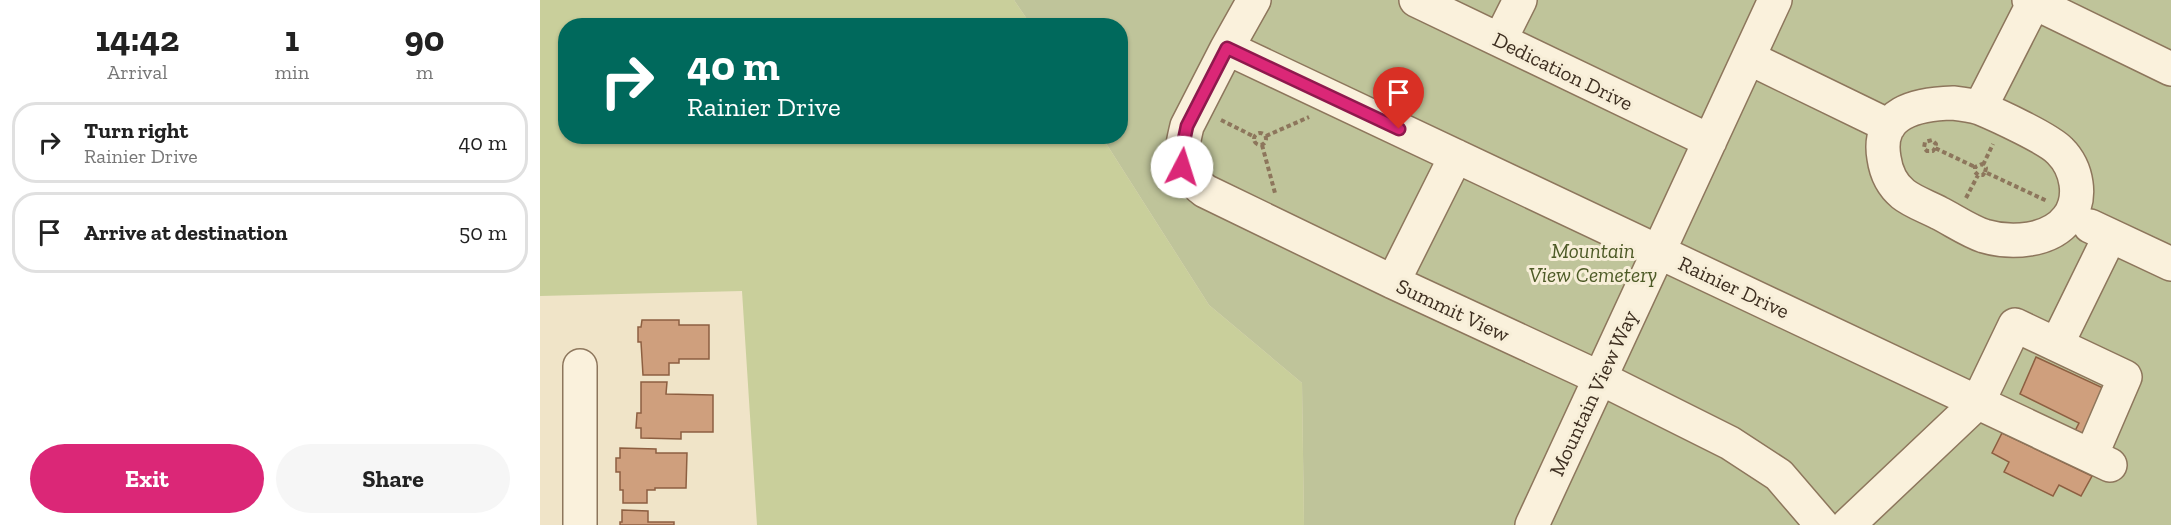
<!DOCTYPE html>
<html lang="en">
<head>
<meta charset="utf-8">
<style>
	body { margin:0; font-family:"Zilla Slab",serif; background:#f6f6f6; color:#222; height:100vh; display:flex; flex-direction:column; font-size:22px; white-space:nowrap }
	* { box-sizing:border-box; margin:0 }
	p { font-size:20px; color:#767676 }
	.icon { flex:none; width:33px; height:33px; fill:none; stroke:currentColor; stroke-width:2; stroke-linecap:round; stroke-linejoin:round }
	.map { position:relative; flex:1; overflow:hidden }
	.side { display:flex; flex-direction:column; background:#fff; width:540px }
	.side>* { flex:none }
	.hud { position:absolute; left:18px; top:18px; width:570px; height:126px; border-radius:24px; box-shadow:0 2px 4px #0004; background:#00695c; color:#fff; overflow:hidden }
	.pin { position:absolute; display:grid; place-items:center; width:51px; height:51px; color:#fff; margin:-62px -26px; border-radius:50% 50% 50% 0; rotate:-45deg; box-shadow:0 0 6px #0007 }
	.pin .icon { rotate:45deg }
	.me { position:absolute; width:66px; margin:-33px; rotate:5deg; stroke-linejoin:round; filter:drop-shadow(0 0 4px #0008) }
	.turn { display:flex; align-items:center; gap:21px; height:126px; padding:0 30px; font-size:27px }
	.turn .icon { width:78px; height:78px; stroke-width:2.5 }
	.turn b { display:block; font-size:42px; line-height:51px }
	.eta { display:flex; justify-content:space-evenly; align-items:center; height:102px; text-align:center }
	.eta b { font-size:36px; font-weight:700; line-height:42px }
	.cta { display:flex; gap:12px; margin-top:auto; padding:12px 30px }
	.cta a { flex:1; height:69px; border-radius:36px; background:#db2777; color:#fff; font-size:24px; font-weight:700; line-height:69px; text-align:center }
	.cta a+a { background:#f6f6f6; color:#222 }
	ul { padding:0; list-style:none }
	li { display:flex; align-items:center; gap:18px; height:81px; margin:0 12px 9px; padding:0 18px; border:3px solid #e0e0e0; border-radius:24px }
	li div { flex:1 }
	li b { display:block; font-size:22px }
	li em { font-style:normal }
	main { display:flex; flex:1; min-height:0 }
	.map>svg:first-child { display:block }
</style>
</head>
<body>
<main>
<section class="side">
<div class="eta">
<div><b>14:42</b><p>Arrival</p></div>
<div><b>1</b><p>min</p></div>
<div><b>90</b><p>m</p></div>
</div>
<ul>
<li><svg class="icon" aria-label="right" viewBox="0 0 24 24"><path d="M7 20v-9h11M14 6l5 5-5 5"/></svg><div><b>Turn right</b><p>Rainier Drive</p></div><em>40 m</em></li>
<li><svg class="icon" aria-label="arrive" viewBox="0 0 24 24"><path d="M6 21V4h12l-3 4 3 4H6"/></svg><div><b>Arrive at destination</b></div><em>50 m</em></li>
</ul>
<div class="cta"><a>Exit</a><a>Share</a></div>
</section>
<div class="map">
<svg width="1631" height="525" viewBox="0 0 1631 525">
	<rect width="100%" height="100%" fill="#f0e4c8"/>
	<!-- green -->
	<path fill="#c9cf9b" d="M0 0H474L491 25 26 26V136L562 137 669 305 762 383 764 525H217L202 291 0 296Z"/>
	<!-- cemetery -->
	<path fill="#bfc49a" d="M474 0H1631V525H764L762 383 669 305 562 137 580 136V26L491 25Z"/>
	<!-- building -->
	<path fill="#cf9f7d" stroke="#8d5f41" stroke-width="1.5" d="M102 320H139V325H169V359H139V363H129V375H103L101 342H98V327H101Z
		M1496 357 1574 393 1553 439 1535 431 1539 423 1480 394Z
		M101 382H127L126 394 173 395V432H141V439L101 438V428H96L97 413H101Z
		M1462 433 1552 476 1541 496 1519 485 1513 496 1464 472 1469 462 1452 453Z
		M80 448 116 449V453H147L146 488H115V490H107V503H83V490H80V472H76V458H80Z
		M82 510 108 511V522H134V525H80V522H82Z"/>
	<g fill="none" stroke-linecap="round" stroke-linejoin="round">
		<!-- minor casing -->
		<g stroke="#8d765c" stroke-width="36">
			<path id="minor" d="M714 0 687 48 647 126C639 159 638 170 665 191L853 282 1060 378 1190 443 1239 475 1282 525
				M876 0 1170 141
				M1489 0 1631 69
				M960 40 980 0
				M687 48 1570 465
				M1209 58 1349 126
				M1413 103C1422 104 1431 105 1440 108 1457 115 1509 139 1520 151 1537 168 1543 198 1528 218 1510 242 1471 244 1444 236 1429 231 1413 220 1399 213 1388 207 1373 202 1363 194 1352 185 1346 172 1344 158 1336 112 1377 104 1413 103Z
				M1440 108 1494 2
				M1550 226 1631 264
				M853 282 916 156
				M1517 344 1570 236
				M40 525V366
				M992 525 1235 0
				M1308 525 1438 402 1475 325 1585 377 1551 456"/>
		</g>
		<!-- path -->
		<path stroke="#8d765c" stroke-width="4" stroke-dasharray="4.5 3" stroke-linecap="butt" d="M681 120 715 137
			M714 139a6 6 0 1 1 12 0a6 6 0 1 1-12 0Z
			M726 136 769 117
			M722 145 735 193
			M1395 148 1393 151H1387L1384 148 1385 142 1392 140 1396 144 1395 148 1435 167
			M1443 165 1453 144
			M1445 172 1446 168 1442 164 1435 167V172L1438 175H1443L1445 172 1507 201
			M1426 198 1438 175"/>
		<!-- minor -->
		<use href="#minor" stroke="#faf1dc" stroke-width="33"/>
	</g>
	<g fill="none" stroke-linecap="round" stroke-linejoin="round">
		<!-- route casing -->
		<g stroke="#8e194d" stroke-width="15">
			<path id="route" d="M642 167 644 140 647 126 687 48 859 129"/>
		</g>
		<!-- route -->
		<use href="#route" stroke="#db2777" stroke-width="10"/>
	</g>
	<g text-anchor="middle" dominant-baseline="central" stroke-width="6" stroke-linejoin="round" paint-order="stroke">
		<!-- street labels -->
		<g font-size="21" fill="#3d2e20" stroke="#f7eed8">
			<text transform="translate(1023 71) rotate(26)">Dedication Drive</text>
			<text transform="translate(1194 287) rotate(25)">Rainier Drive</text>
			<text transform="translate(913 310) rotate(25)">Summit View</text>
			<text transform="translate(1053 393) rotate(-65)">Mountain View Way</text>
		</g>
		<!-- park labels -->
		<g font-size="21" font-style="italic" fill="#4d5a26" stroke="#f7eed8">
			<text x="1053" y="250">Mountain<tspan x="1053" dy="24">View Cemetery</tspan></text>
		</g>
	</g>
</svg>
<div class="pin" style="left:859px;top:129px;background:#d93025"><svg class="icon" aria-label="arrive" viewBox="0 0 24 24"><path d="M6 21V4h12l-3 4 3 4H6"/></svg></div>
<svg class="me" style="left:642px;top:167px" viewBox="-20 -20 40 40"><circle r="19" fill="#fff"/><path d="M0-13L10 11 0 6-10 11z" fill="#db2777"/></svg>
<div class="hud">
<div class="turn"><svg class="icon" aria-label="right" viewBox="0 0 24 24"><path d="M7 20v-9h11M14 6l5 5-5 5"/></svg><div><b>40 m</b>Rainier Drive</div></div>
</div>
</div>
</main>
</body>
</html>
